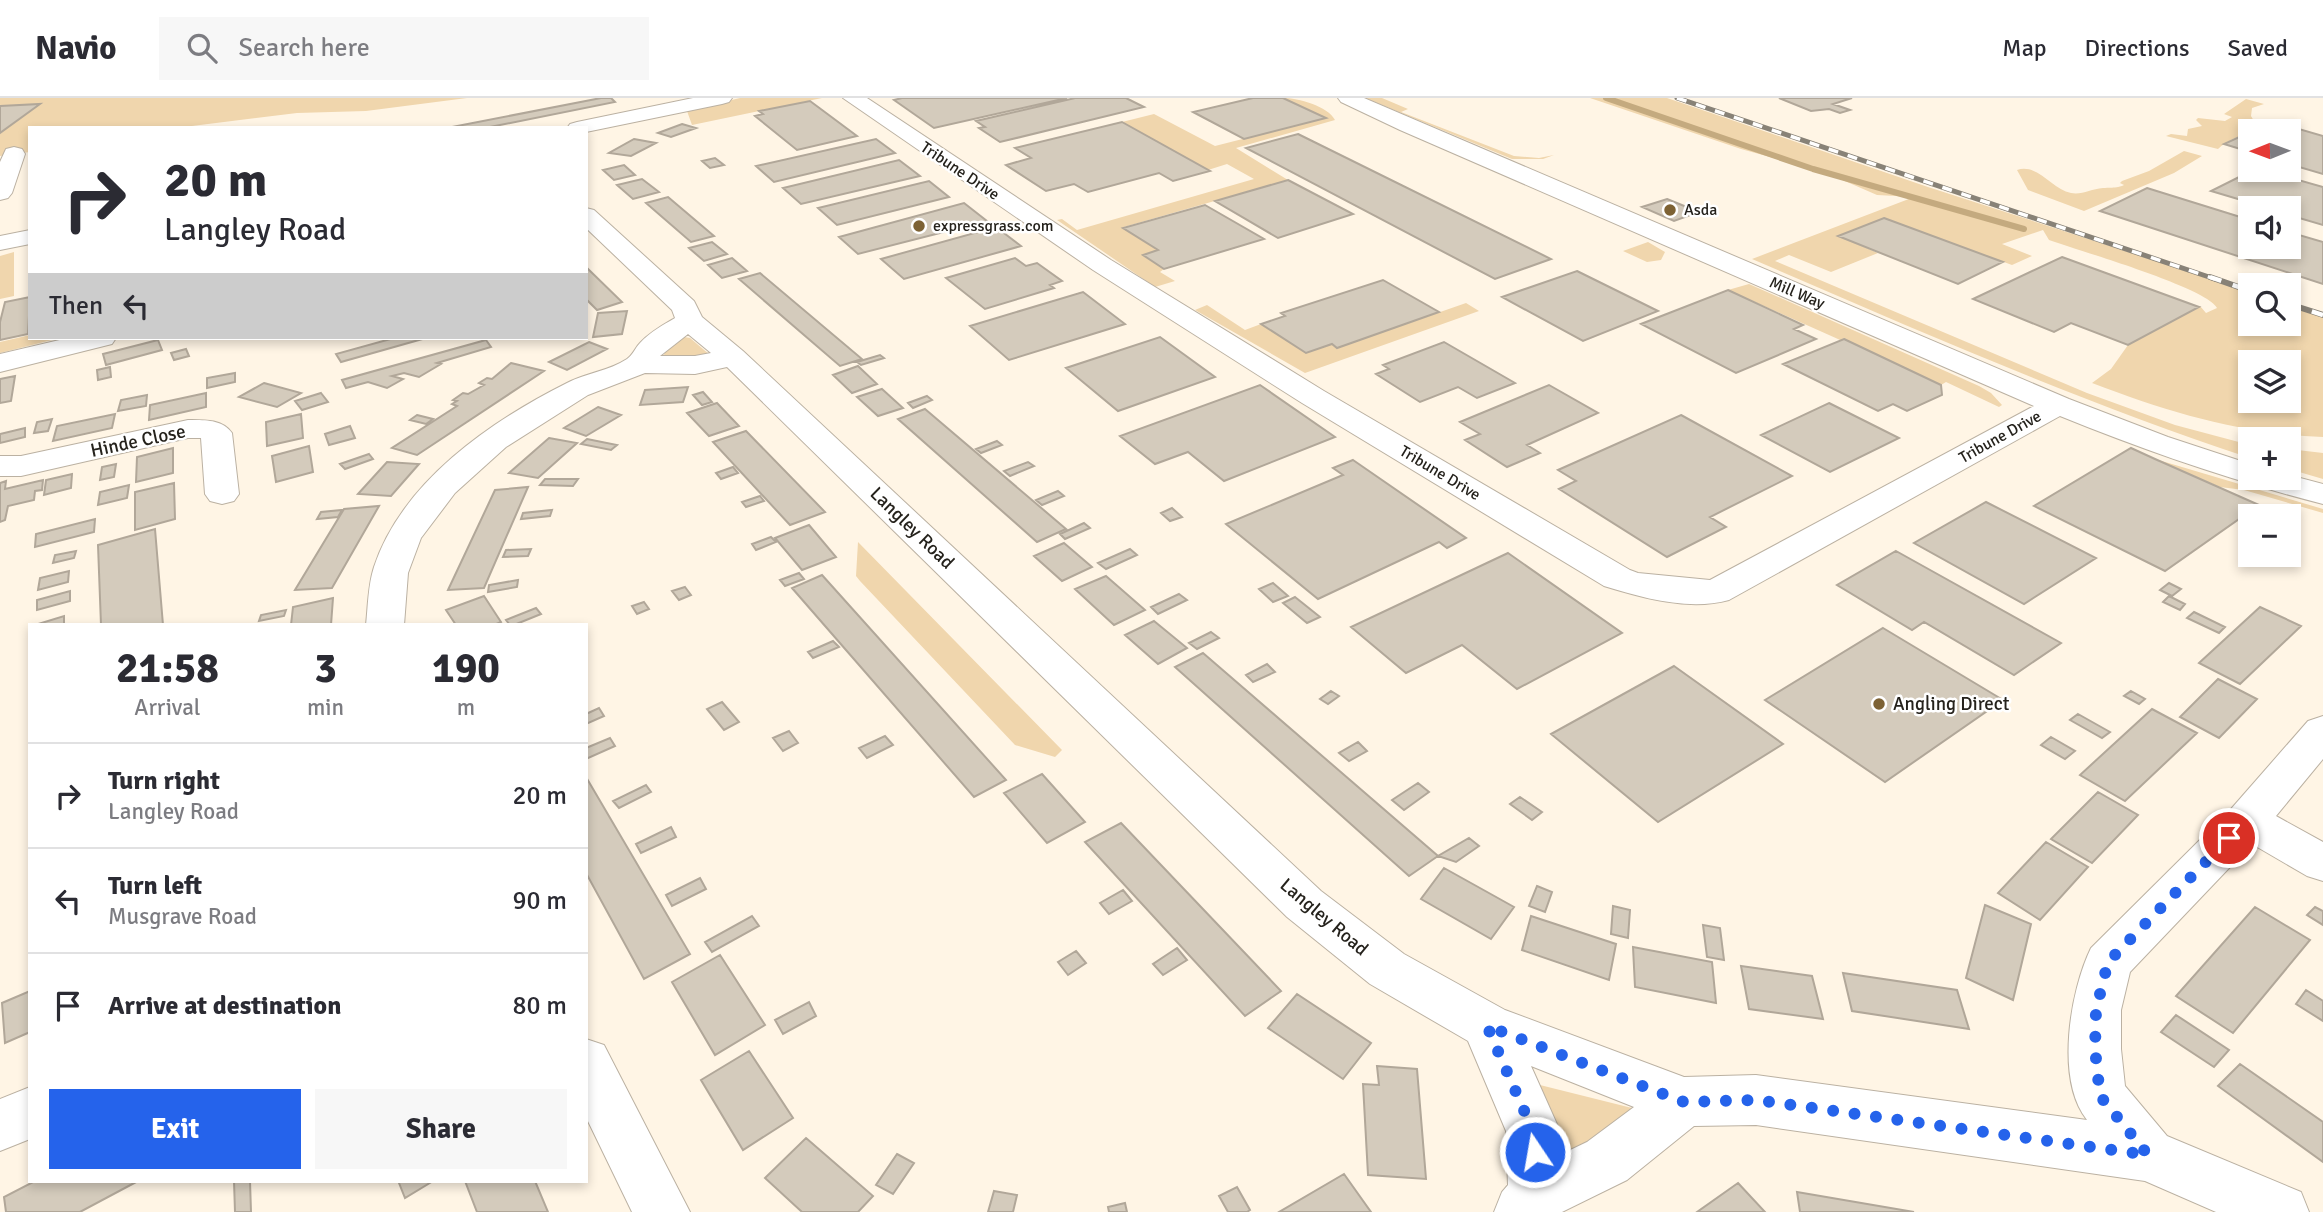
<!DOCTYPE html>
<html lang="en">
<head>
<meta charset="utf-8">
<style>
	body { margin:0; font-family:Signika,sans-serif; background:#f7f7f7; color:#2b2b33; height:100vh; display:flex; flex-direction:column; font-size:26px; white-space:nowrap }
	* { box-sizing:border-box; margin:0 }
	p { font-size:23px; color:#7c7c81 }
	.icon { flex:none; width:38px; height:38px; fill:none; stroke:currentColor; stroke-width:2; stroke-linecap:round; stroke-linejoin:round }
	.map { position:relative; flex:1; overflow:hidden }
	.drawer { position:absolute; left:28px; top:525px; width:560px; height:560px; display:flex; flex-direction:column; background:#fff; border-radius:0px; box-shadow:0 4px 10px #0003 }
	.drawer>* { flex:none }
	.hud { position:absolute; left:28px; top:28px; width:560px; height:214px; border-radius:0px; box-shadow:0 4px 10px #0003; background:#fff; color:#2b2b33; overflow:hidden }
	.needle { width:46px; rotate:269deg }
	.buttons { position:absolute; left:2238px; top:21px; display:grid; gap:14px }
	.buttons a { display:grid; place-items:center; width:63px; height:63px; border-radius:0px; background:#fff; box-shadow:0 4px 10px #0003; font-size:35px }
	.pin { position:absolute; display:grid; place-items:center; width:60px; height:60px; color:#fff; margin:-30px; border:4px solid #fff; border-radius:50%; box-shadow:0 2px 7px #0007 }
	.me { position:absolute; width:77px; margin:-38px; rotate:348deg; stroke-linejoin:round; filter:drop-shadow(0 0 5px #0008) }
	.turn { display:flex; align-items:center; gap:24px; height:147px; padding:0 21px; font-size:32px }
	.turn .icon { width:91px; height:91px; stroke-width:2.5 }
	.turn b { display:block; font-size:49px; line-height:60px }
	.then { display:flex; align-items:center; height:66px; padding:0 21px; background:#0003; gap:14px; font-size:26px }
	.eta { display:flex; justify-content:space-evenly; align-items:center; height:119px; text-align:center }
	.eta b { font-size:42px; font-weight:700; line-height:49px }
	.cta { display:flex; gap:14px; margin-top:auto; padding:14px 21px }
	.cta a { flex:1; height:80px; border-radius:0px; background:#2563eb; color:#fff; font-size:28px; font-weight:700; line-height:80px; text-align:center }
	.cta a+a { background:#f7f7f7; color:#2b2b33 }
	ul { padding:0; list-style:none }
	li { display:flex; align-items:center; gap:21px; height:105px; padding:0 21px; border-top:2px solid #e1e1e2 }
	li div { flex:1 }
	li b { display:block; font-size:26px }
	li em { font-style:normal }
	header { display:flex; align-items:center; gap:42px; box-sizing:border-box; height:98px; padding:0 35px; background:#fff; border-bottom:2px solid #e1e1e2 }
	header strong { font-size:33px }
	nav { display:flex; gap:38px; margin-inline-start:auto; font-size:24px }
	.search { width:490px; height:63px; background:#f7f7f7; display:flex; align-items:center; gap:18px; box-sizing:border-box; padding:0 24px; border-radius:0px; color:#7c7c81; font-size:26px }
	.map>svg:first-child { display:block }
</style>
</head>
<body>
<header>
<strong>Navio</strong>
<div class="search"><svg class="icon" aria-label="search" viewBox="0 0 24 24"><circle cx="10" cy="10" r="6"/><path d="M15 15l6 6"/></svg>Search here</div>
<nav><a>Map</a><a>Directions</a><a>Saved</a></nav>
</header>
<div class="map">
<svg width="2323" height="1114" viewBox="0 0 2323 1114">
	<rect width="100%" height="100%" fill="#fff5e5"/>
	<!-- green -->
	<path fill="#f0d6ad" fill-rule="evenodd" d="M0 0H467L366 13 297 15 176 30H30V54L0 58Z
		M740 0H822L692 27 687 13Z
		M1283 0C1298 0 1328 8 1335 22L1236 50 1288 82 1124 129 1158 152 1143 157 1164 171 1160 174 1175 183 1155 189 1057 122 1062 121 1077 132 1254 81 1227 66 1208 72 1122 24 1154 16 1215 48 1325 20Z
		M1365 0H1382L1408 11 1401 14 1514 58 1539 60 1554 57 1543 61H1512Z
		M1590 0H1667L1928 89 2215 182 2250 194V226H2289V207L2323 219V339C2238 335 2171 315 2092 285L2111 271 2128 247 2200 208 2206 215 2217 210C2208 190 2077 152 2049 142L2043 132 2002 146 2032 158 2012 167 1884 120 1839 138 1878 155 1831 174 1789 157 1775 163 2087 295 2175 327 2250 347V360C2080 304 1917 232 1752 161L1914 99 1877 97 1824 74 1741 51ZM2250 264H2289V303H2250Z
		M2246 1 2264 6 2252 10 2251 18 2254 23 2282 26C2260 35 2236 34 2218 51L2166 38 2171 36 2187 38 2188 31 2202 28 2196 22 2198 20 2225 23 2232 19 2224 16Z
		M2184 53 2202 58 2174 75 2084 113 2028 92 2017 72C2038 65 2052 92 2071 95 2082 97 2091 91 2103 90 2112 89 2115 91 2124 87L2120 85 2122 83 2149 73Z
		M1648 144 1665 154 1661 162 1647 164 1623 153Z
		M14 154V198L0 201V158Z
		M1749 186 1979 288 1991 295 2002 307 1999 309 1946 284 1941 287 1728 192Z
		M1466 205 1479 213 1305 275 1195 212 1207 207 1245 232 1261 226 1306 255 1332 246 1337 250Z
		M30 237V240H60L0 255V244Z
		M684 239 690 240 710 257 667 260 664 257 665 254Z
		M2289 351 2323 355V381L2289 371Z
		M2155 361 2323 411V415L2244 392 2220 389Z
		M858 444 1062 652 1055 659 1015 647 860 483 856 478Z
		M1536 986 1640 1012C1624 1023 1572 1069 1556 1043 1546 1027 1542 1003 1536 986Z"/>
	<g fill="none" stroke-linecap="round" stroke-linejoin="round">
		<!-- stream -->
		<path stroke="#c4aa7f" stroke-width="6" d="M1606 0 1813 71 2024 131"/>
	</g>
	<!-- building -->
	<path fill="#d4cbbc" stroke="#b1a799" stroke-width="2" d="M601 0H611L615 4 485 30H447Z
		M902 0H1067L934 30 894 2Z
		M1075 0H1126L1144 9 1000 44 979 30 985 29 976 23Z
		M1253 0H1283L1326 20 1244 41 1193 14Z
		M1779 0H1852L1833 6 1850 12 1840 15 1829 11 1811 13Z
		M810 3 857 38 797 52 755 18 763 16 759 13Z
		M40 6 0 35V8Z
		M1122 24 1210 73 1173 83 1159 75 1088 94 1074 86 1046 93 1006 67 1031 60 1015 50Z
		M682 26 696 30 671 39 658 35Z
		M2282 26 2323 38V76L2289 66V33H2265Z
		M2250 34V54L2224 46Z
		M1298 36 1551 161 1495 181 1246 50Z
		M634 41 656 45 631 58 609 55Z
		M876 41 895 55 774 84 756 68Z
		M715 60 724 67 710 70 702 63Z
		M899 62 920 78 801 106 783 90Z
		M624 67 635 77 614 82 603 72Z
		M2253 72H2263L2323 89V127L2289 117V110H2268L2211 93Z
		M642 81 659 94 633 101 617 87Z
		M1288 82 1353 116 1278 140 1215 103Z
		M929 83 949 99 837 127 818 110Z
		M2147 90 2250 122V149H2289V134L2323 144V186L2100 113Z
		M668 99 714 138 691 144 646 105Z
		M1667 101 1699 114 1674 123 1642 109Z
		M964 105 987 123 858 156 839 139Z
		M1205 107 1264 141 1164 171 1143 157 1158 152 1123 130Z
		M1884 120 2003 164 1958 186 1838 138Z
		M996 129 1021 148 904 181 881 161Z
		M712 144 727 156 704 163 689 150Z
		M2062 159 2199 209 2128 247 2071 225 2054 234 1973 201Z
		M732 160 747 173 722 180 708 167Z
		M1015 160 1026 168 1037 165 1062 183 1050 187 1054 190 985 211 946 180Z
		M586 169 622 204 597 212 586 201Z
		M1577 173 1658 213 1583 243 1502 199Z
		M760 175 862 261 840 268 739 181Z
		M1383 182 1439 214 1337 250 1332 246 1306 255 1261 226 1285 218 1281 215Z
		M1728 192 1803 227 1794 231 1816 241 1736 275 1641 226Z
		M1083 194 1125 226 1009 262 970 228Z
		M30 199 28 236 0 242V224L5 204Z
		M627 213 622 236 593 239 598 215Z
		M1160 239 1215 279 1118 313 1066 270Z
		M394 240H426L341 264 336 256Z
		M1844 241 1941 287 1942 297 1907 313 1893 306 1878 313 1783 266Z
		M158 242 162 252 106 267 103 256Z
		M486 242 491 249 437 265 441 266 419 279 404 275 392 278 403 281 387 290 368 284 346 290 342 282Z
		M589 244 607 251 567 272 549 264Z
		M1444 244 1515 285 1477 300 1458 289 1420 304 1376 276 1389 271 1383 267Z
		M186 251 189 258 174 262 171 255Z
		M880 257 884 260 861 267 857 264Z
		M511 265 544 273 417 357 392 350 457 308 452 306 457 303 453 302 463 295 468 296 484 287 479 285 487 280 492 281Z
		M858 268 877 286 852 295 833 277Z
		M110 269 111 279 98 282 97 272Z
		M235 275V284L207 290V280Z
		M15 278 11 303 0 305V281Z
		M264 285 301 295 277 309 239 299Z
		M1260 287 1335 339 1224 383 1188 354 1155 366 1120 338Z
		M1549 287 1598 315 1527 347 1540 355 1507 369 1465 342 1480 336 1460 324Z
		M688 289 683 304 640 307 645 292Z
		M882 291 903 310 878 318 857 299Z
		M703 294 712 304 702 307 693 297Z
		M206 295V309L149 322 150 307Z
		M321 295 328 304 302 312 295 303Z
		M147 297 146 308 118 313 121 302Z
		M927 298 932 302 913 310 908 305Z
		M717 305 739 328 709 338 687 315Z
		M1829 305 1899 340 1830 374 1761 337Z
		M598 309 621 317 586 338 564 330Z
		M925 311 1066 431 1037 444 898 321Z
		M115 316 112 330 53 343 57 328Z
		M301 316 303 340 267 348 266 324Z
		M417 317 433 321 426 326 410 322Z
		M1681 317 1792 378 1710 419 1726 429 1667 459 1559 391 1576 383 1558 372Z
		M52 321 48 333 34 335 37 324Z
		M350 328 355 340 329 347 325 336Z
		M25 330V339L0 345V336Z
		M746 333 825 414 790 427 713 344Z
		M549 340 577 345 538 380 509 375Z
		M587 341 617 347 611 352 581 346Z
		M997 343 1002 347 981 355 976 351Z
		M309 348 313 374 276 384 272 358Z
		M173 350V375L136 384 137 359Z
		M2131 350 2155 361 2259 407 2165 473 2034 408Z
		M369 356 373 361 345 371 340 366Z
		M1353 362 1466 440 1447 450 1439 444 1318 501 1226 426 1343 377 1333 370Z
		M387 364 419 366 391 398 358 396Z
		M1028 364 1034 368 1010 378 1004 373Z
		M116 366 114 379 100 382 102 369Z
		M733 369 738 375 721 381 716 375Z
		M72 376 71 390 44 397 46 382Z
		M545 381H578L573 388 540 387Z
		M43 382 42 392 35 393 34 402 8 408 5 422 0 424V385L6 383 5 391Z
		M174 385 175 421 135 432V394Z
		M129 387 127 400 98 407 100 394Z
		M528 389 484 490 448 492 495 392Z
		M1058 393 1064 398 1042 407 1036 402Z
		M760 398 764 403 746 409 742 404Z
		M1986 404 2096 460 2024 506 1914 445Z
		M379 408 332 490 295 492 344 411Z
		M1172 410 1182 419 1170 423 1161 415Z
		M342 412 338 419 317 421 321 414Z
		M552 412 550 418 521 421 523 415Z
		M95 421 94 434 35 449 36 436Z
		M1084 425 1090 430 1065 441 1060 436Z
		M809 427 836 459 802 472 775 440Z
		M155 431 163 527H101L98 447Z
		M771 439 776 444 756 452 752 446Z
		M1064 445 1092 469 1062 483 1034 458Z
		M531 451 528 458 503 459 506 452Z
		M1130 451 1137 457 1106 471 1098 465Z
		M76 453 74 460 53 465 55 457Z
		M1896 453 2061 545 2014 577 1924 524 1912 532 1837 487Z
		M1508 455 1622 535 1517 591 1462 547 1406 575 1351 529Z
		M69 473 68 484 38 492 40 480Z
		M799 475 804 481 785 488 780 482Z
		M822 477 1006 682 974 699 792 490Z
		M1106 478 1145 512 1114 527 1075 491Z
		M518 482 517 489 488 494 489 487Z
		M1273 485 1288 498 1273 504 1259 491Z
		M2169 485 2181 491 2172 498 2160 492Z
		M685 489 691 497 679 502 672 493Z
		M70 493V503L37 512V502Z
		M1179 496 1187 502 1158 516 1151 509Z
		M484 498 501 524 494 527H456L446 512Z
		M2169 498 2185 506 2180 512 2163 504Z
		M1295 499 1320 519 1307 525 1283 505Z
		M333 500 331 527H291L293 509Z
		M644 504 649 511 637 516 632 508Z
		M2260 509 2301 528 2240 586 2199 565Z
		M536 510 541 516 514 527H510L506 522Z
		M286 512 284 518 259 523 261 517Z
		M2194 514 2225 529 2219 535 2187 520Z
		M64 518V526L61 527H35Z
		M1154 523 1187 550 1158 566 1125 537Z
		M1883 530 2003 602 1885 684 1765 602Z
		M1211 534 1219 540 1197 551 1189 545Z
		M833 543 839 549 813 560 808 554Z
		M1203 555 1438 758 1409 778 1175 569Z
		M1267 566 1275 574 1253 584 1246 577Z
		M1674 568 1783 646 1658 724 1551 636Z
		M2218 581 2257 601 2219 640 2180 619Z
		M1331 593 1339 598 1328 606 1320 601Z
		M2131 593 2145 601 2139 606 2124 598Z
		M722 604 739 624 724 632 707 611Z
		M599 610 604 618 586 626V616Z
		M2152 611 2197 635 2125 703 2080 677Z
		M2078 616 2110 634 2102 640 2070 622Z
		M789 633 798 645 783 653 773 640Z
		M885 638 893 647 867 660 859 650Z
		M2051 639 2075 653 2065 661 2041 647Z
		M610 640 615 648 586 661V650Z
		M1358 644 1367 653 1349 663 1339 655Z
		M1042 676 1085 724 1047 745 1004 695Z
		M586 679 690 856 644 881 586 775Z
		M1418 685 1429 694 1404 712 1392 702Z
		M646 687 651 694 619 710 613 703Z
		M2098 694 2138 717 2092 765 2051 741Z
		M1520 699 1542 714 1532 722 1510 706Z
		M1121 725 1281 893 1245 918 1085 744Z
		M671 729 676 739 641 755 636 746Z
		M1469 740 1479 748 1456 764 1438 758Z
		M2046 744 2088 769 2040 822 1998 795Z
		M1444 770 1514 809 1491 841 1421 801Z
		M700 780 706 791 672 808 666 797Z
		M1537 788 1552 794 1545 814 1529 808Z
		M1123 792 1132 803 1109 816 1100 805Z
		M1985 807 2031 826 2013 902 1966 880Z
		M1613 808 1630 812 1628 840 1611 836Z
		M2255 809 2310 842 2233 935 2176 898Z
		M2315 809 2323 813V827L2307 817Z
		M752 818 759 828 712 854 705 844Z
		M1531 818 1616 846 1609 882 1522 852Z
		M1703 827 1720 830 1724 862 1707 859Z
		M1633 849 1712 864 1716 905 1635 889Z
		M1177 850 1187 862 1163 877 1153 866Z
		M1076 853 1086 865 1068 877 1058 864Z
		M720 857 765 927 715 957 672 884Z
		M1741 868 1812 878 1823 921 1749 911Z
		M1843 875 1957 892 1969 931 1852 913Z
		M2306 892 2323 903V923L2296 906Z
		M30 893V934L5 945 2 905Z
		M1297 896 1371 945 1343 981 1268 930Z
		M809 904 816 918 783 936 775 922Z
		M2176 917 2229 952 2214 969 2161 934Z
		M749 953 793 1020 743 1052 701 982Z
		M2240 966 2323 1024V1064L2218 988Z
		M1377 968 1417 971 1426 1081 1368 1077 1363 986 1379 987Z
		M806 1040 873 1098 858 1114H802L765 1080Z
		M897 1056 914 1065 893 1096 876 1087Z
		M1344 1076 1371 1114H1279Z
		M35 1083H138L80 1114H6L4 1099Z
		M234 1083H250L251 1114H235Z
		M402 1083H433L405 1100 399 1085Z
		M465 1083H535L548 1114H477Z
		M1738 1085 1765 1114H1697Z
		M1237 1089 1250 1112 1247 1114H1228L1219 1098Z
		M994 1093 1017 1097 1013 1114H988Z
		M1797 1094 1914 1114H1800Z
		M1125 1105 1127 1114H1109L1108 1109Z"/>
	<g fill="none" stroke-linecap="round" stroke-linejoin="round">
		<!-- minor casing -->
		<g stroke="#bbb1a2" stroke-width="2">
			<path id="minor" d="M693 0H732L729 4 722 6 586 34V30H567L570 26 577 24Z
				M843 0H867L1111 162 1324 293 1630 472 1638 475 1710 482 2034 308 1400 32 1341 4 1338 0H1364L2069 301 2168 339 2250 366V380H2289V377L2323 386V406C2233 383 2146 353 2060 318L1729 502C1689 513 1643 500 1604 488L1302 305 1093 172Z
				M14 49 22 51 25 56 12 95 8 100 0 102V64L6 51Z
				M586 110 594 112 694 203 702 219 743 253 1321 793 1404 856 1505 912 1684 979 1756 977 2087 1022C2055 982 2070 893 2091 850L2231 711 2308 623 2323 618V661L2276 718 2323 744V783L2307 778 2252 746 2130 874 2121 912V951L2125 988 2167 1038 2301 1094 2309 1114H2216L2145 1083 1756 1027 1694 1028 1627 1082 1562 1114H1494L1502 1094 1508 1087 1506 1033 1468 943 1370 886 1287 819 727 269 695 276 645 275 588 297 506 349 455 395 421 440 408 475 404 527H366C368 508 368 487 374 469 402 384 491 323 567 285 586 275 609 273 627 261 633 257 635 250 640 245 650 234 663 227 675 220L672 212 586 130ZM688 236 711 255 695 258H660ZM1531 968 1634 1009 1587 1044 1562 1056 1560 1033Z
				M30 132V146L0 152V138Z
				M68 240H116L112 246 0 274V256Z
				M188 322C204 322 222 321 232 335L239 396 234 403 222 406 210 403 205 396 201 340H188L21 378H0V358H21Z
				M586 941 604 947 690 1114H632L586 1019Z
				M30 989V1041L0 1053V1001Z"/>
		</g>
		<!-- minor -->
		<use href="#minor" fill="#fff" fill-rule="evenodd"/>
		<!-- rail-far1 casing -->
		<g stroke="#888277" stroke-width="5">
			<path id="rail-far1" d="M1677 0 2215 181"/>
		</g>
		<!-- rail casing -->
		<g stroke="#888277" stroke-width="6">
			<path id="rail" d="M2210 179 2250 193
				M2289 206 2323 217"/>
		</g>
		<!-- rail-far1 -->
		<use href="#rail-far1" stroke="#fff" stroke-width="3.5" stroke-dasharray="10" stroke-linecap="butt"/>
		<!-- rail -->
		<use href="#rail" stroke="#fff" stroke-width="4.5" stroke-dasharray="12" stroke-linecap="butt"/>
	</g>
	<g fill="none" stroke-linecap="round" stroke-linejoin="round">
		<!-- route -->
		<path stroke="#2563eb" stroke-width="12" stroke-dasharray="0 21.6" d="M1535 1054 1533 1033 1487 928 1684 1004 1756 1002 2148 1057 2100 998 2095 951 2096 912 2108 864 2229 740"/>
	</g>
	<!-- markers -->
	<g fill="#7d6234" stroke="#fff" stroke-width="2.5">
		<circle cx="1670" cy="112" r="7"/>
		<circle cx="919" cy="128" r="7"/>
		<circle cx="1879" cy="606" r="7"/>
	</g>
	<g text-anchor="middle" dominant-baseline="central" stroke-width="5" stroke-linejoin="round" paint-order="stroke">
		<!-- far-street labels -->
		<g font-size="16" fill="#25221c" stroke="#fff">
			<text transform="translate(960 73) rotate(34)">Tribune Drive</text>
			<text transform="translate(1797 195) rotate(23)">Mill Way</text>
			<text transform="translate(2000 339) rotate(-29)">Tribune Drive</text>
			<text transform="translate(1440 375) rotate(31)">Tribune Drive</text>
		</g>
		<!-- far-poi labels -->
		<g font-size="16" fill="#25221c" stroke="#fff" text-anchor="start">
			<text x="1684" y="112">Asda</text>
			<text x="933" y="128">expressgrass.com</text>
		</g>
		<!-- street labels -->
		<g font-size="19" fill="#25221c" stroke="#fff">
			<text transform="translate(138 343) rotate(-12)">Hinde Close</text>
			<text transform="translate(912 430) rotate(44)">Langley Road</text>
			<text transform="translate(1324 819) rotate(40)">Langley Road</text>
		</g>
		<!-- poi labels -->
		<g font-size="19" fill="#25221c" stroke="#fff" text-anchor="start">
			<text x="1893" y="606">Angling Direct</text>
		</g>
	</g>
</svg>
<div class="buttons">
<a><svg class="needle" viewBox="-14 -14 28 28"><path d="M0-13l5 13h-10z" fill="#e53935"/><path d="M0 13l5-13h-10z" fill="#7c7c81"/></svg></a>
<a><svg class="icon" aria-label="sound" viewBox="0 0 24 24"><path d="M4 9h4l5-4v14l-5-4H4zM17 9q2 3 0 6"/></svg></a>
<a><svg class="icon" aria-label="search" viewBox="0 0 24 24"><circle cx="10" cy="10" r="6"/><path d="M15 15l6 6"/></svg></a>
<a><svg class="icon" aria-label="layers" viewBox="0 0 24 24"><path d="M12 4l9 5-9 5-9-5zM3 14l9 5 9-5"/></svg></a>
<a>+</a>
<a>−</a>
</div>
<div class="pin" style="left:2229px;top:740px;background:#d93025"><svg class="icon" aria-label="arrive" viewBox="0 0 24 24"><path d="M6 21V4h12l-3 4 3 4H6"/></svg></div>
<svg class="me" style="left:1535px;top:1054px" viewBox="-20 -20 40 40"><circle r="17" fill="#2563eb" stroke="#fff" stroke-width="3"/><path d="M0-11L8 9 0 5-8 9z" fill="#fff"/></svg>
<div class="hud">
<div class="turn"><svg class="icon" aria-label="right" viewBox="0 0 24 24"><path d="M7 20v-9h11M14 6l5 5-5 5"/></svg><div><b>20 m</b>Langley Road</div></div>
<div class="then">Then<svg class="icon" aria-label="left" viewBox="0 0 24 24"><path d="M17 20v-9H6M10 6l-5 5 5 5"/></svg></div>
</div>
<section class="drawer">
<div class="eta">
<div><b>21:58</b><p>Arrival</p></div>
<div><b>3</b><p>min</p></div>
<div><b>190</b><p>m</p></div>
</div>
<ul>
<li><svg class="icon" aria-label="right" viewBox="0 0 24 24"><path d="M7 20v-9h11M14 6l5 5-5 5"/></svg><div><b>Turn right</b><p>Langley Road</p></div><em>20 m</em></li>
<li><svg class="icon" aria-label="left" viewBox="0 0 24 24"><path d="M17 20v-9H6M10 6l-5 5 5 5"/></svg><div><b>Turn left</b><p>Musgrave Road</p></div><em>90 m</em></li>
<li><svg class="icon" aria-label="arrive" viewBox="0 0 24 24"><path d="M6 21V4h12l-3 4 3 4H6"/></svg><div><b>Arrive at destination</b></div><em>80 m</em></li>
</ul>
<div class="cta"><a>Exit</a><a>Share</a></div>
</section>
</div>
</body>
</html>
